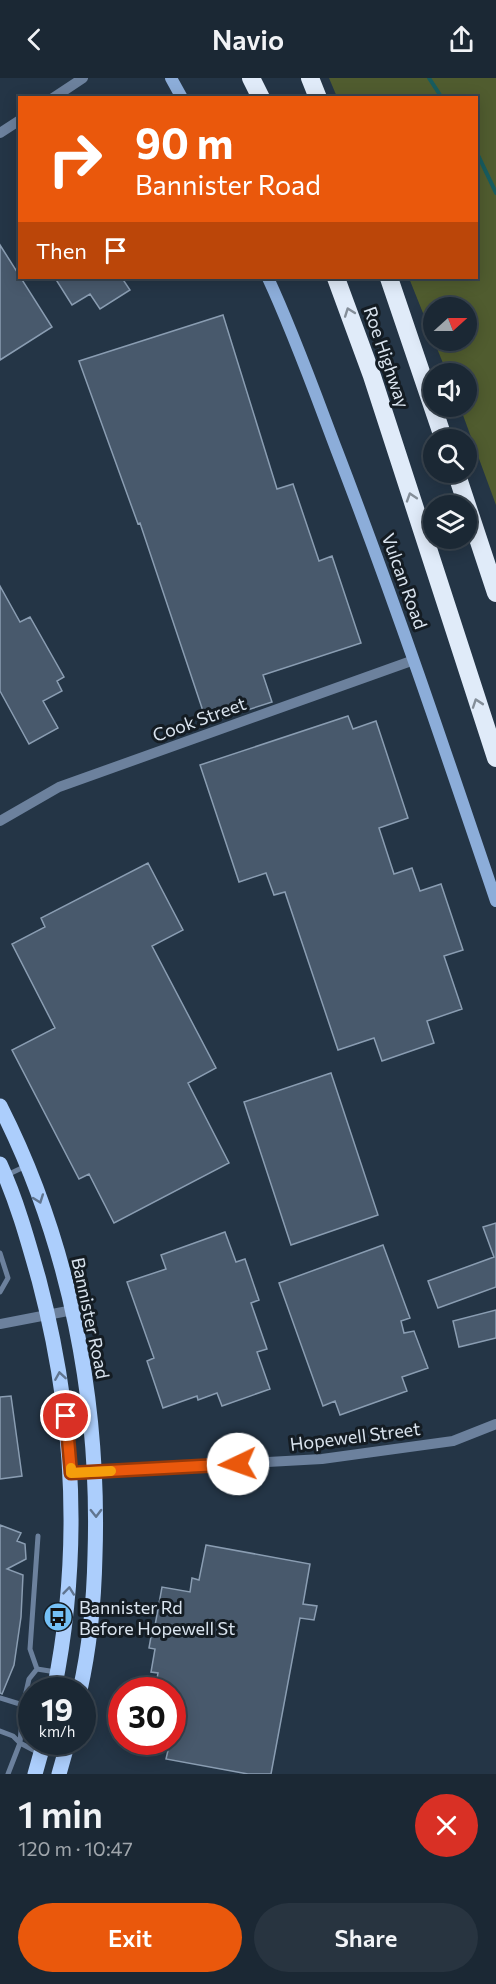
<!DOCTYPE html>
<html lang="en">
<head>
<meta charset="utf-8">
<style>
	body { margin:0; font-family:Commissioner,sans-serif; background:#283440; color:#f1f3f6; height:100vh; display:flex; flex-direction:column; font-size:22px; white-space:nowrap }
	* { box-sizing:border-box; margin:0 }
	p { font-size:20px; color:#a0a6ac }
	.icon { flex:none; width:33px; height:33px; fill:none; stroke:currentColor; stroke-width:2; stroke-linecap:round; stroke-linejoin:round }
	.map { position:relative; height:1696px; overflow:hidden }
	.panel { display:flex; flex-direction:column; background:#1b2834; flex:1 }
	.panel>* { flex:none }
	.guide { position:absolute; left:18px; top:18px; width:460px; height:183px; border-radius:0px; box-shadow:0 3px 15px #0003,0 0 0 2px #39444f; background:#ea580c; color:#fff; overflow:hidden }
	.needle { width:39px; rotate:69deg }
	.buttons { position:absolute; left:423px; top:219px; display:grid; gap:12px }
	.buttons a { display:grid; place-items:center; width:54px; height:54px; border-radius:50%; background:#1b2834; box-shadow:0 3px 15px #0003,0 0 0 2px #39444f; font-size:30px }
	.speed { position:absolute; left:18px; top:1599px; display:flex; gap:12px; font-size:30px; font-weight:700; text-align:center }
	.speed>* { display:grid; place-content:center; width:78px; height:78px; border-radius:50%; background:#1b2834; box-shadow:0 3px 15px #0003,0 0 0 2px #39444f; line-height:1 }
	.speed small { font-size:15px; font-weight:400 }
	.speed .limit { border:9px solid #d22; background:#fff; color:#111 }
	.pin { position:absolute; display:grid; place-items:center; width:51px; height:51px; color:#fff; margin:-26px; border:3px solid #fff; border-radius:50%; box-shadow:0 2px 6px #0007 }
	.me { position:absolute; width:66px; margin:-33px; rotate:267deg; stroke-linejoin:round; filter:drop-shadow(0 0 4px #0008) }
	.turn { display:flex; align-items:center; gap:21px; height:126px; padding:0 18px; font-size:27px }
	.turn .icon { width:78px; height:78px; stroke-width:2.5 }
	.turn b { display:block; font-size:42px; line-height:51px }
	.then { display:flex; align-items:center; height:57px; padding:0 18px; background:#0003; gap:12px; font-size:22px }
	.round { display:grid; place-items:center; flex:none; width:63px; height:63px; border-radius:32px; background:#283440 }
	.overview { display:flex; align-items:center; justify-content:space-between; height:102px; padding:0 18px }
	h1 { font-size:36px; font-weight:600; line-height:45px }
	.action { display:flex; gap:12px; margin-top:auto; padding:12px 18px }
	.action a { flex:1; height:69px; border-radius:36px; background:#ea580c; color:#fff; font-size:24px; font-weight:600; line-height:69px; text-align:center }
	.action a+a { background:#283440; color:#f1f3f6 }
	header { display:flex; justify-content:space-between; align-items:center; height:78px; padding:0 18px; background:#1b2834; font-size:27px; font-weight:600 }
	.map>svg:first-child { display:block }
</style>
</head>
<body>
<header><svg class="icon" aria-label="back" viewBox="0 0 24 24"><path d="M15 5l-7 7 7 7"/></svg>Navio<svg class="icon" aria-label="share" viewBox="0 0 24 24"><path d="M12 15V3M7 8l5-5 5 5M5 13v7h14v-7"/></svg></header>
<div class="map">
<svg width="496" height="1696" viewBox="0 0 496 1696">
	<rect width="100%" height="100%" fill="#243546"/>
	<!-- green -->
	<path fill="#505c2f" d="M329 0H496V427L460 329 466 328V296L447 295 434 263 466 262V230H434L433 260 409 200H477V20L337 19Z"/>
	<g fill="none" stroke-linecap="round" stroke-linejoin="round">
		<!-- stream -->
		<path stroke="#175c5f" stroke-width="4" d="M429 0 442 20
			M477 75 496 115"/>
	</g>
	<!-- building -->
	<path fill="#48596c" stroke="#8a9db2" stroke-width="1.5" d="M0 167 52 249 0 282Z
		M55 200H122L130 212 100 231 90 216 72 227Z
		M223 237 277 411 293 406 319 483 332 478 361 565 263 597 272 624 207 645 140 445 138 446 79 283Z
		M0 508 20 544 30 539 64 599 57 603 62 613 43 623 58 650 29 666 0 613Z
		M348 638 353 651 376 643 408 740 379 750 394 796 412 790 420 813 441 806 463 872 444 878 462 931 427 943 434 965 382 983 374 960 338 972 285 814 274 817 266 795 239 804 200 687Z
		M148 785 183 852 152 868 216 990 188 1005 229 1085 114 1145 89 1096 79 1101 12 972 55 950 12 866 45 849 41 840Z
		M331 995 378 1137 291 1167 244 1024Z
		M496 1145V1209L438 1230 428 1203 494 1179 483 1149Z
		M225 1154 236 1184 245 1181 259 1222 251 1225 267 1271 257 1274 270 1311 222 1328 217 1315 198 1322 197 1318 163 1330 147 1283 154 1280 127 1204 166 1191 161 1177Z
		M383 1167 410 1240 401 1243 404 1255 414 1253 428 1290 402 1299 407 1313 340 1337 335 1323 323 1328 279 1205Z
		M496 1232V1260L459 1269 453 1243Z
		M11 1318 22 1398 0 1401V1319Z
		M0 1447 21 1455 17 1463 25 1466 26 1481 7 1491 23 1497 21 1539 14 1587 2 1616 0 1615Z
		M206 1467 310 1486 303 1526 317 1528 314 1542 300 1540 271 1696H248L166 1681 170 1664H172L175 1635 172 1632V1612H155L158 1595 151 1594 155 1571 149 1570 152 1553H154L162 1509 190 1514 192 1500 199 1502Z"/>
	<g fill="none" stroke-linecap="round" stroke-linejoin="round">
		<!-- lane -->
		<path stroke="#6c819d" stroke-width="5" d="M7 1097 26 1088
			M0 1175 8 1200 0 1214
			M37 1591 30 1571 38 1458
			M0 1620 23 1627 29 1601 37 1591 56 1594
			M23 1627 20 1665 39 1675
			M0 1653 13 1658 20 1665 8 1696"/>
		<!-- street -->
		<path stroke="#6c819d" stroke-width="10" d="M53 20 83 0
			M0 55 20 42
			M0 743 59 709 414 582
			M0 1246 73 1232
			M71 1395 322 1381 453 1363 496 1346"/>
		<!-- secondary -->
		<path stroke="#8cadd9" stroke-width="12" d="M171 0 182 20
			M268 200C294 256 315 315 337 373 394 521 445 672 496 823"/>
		<!-- primary -->
		<path stroke="#accefc" stroke-width="15" d="M0 1028C70 1166 100 1324 95 1477 94 1523 90 1568 80 1612
			M0 1086C17 1123 28 1163 39 1202 75 1339 82 1474 54 1612
			M35 1696 44 1664
			M59 1696 68 1664"/>
		<!-- highway -->
		<path stroke="#e0ebf9" stroke-width="18" d="M251 0 261 20
			M310 0 318 20
			M336 200 372 298 496 680
			M389 200 444 362
			M456 394 496 515"/>
	</g>
	<!-- one-way arrows -->
	<defs><path id="oneway-chevron" d="M-2-3.5L2.5 0L-2 3.5" fill="none" stroke-width="1.6" stroke-linecap="round" stroke-linejoin="round" transform="scale(1.5)"/></defs>
	<g stroke="#848e99">
		<use href="#oneway-chevron" transform="translate(349 234) rotate(-110)"/>
		<use href="#oneway-chevron" transform="translate(411 419) rotate(-108)"/>
		<use href="#oneway-chevron" transform="translate(477 625) rotate(-109)"/>
	</g>
	<g stroke="#607590">
		<use href="#oneway-chevron" transform="translate(39 1121) rotate(70)"/>
		<use href="#oneway-chevron" transform="translate(60 1298) rotate(-99)"/>
		<use href="#oneway-chevron" transform="translate(96 1435) rotate(89)"/>
		<use href="#oneway-chevron" transform="translate(69 1513) rotate(-84)"/>
	</g>
	<g fill="none" stroke-linecap="round" stroke-linejoin="round">
		<!-- route casing -->
		<g stroke="#983908" stroke-width="15">
			<path id="route" d="M66 1338 71 1395 238 1386"/>
		</g>
		<!-- route -->
		<use href="#route" stroke="#ea580c" stroke-width="10"/>
		<!-- slow -->
		<path stroke="#f59e0b" stroke-width="10" d="M71 1390V1395L111 1393"/>
	</g>
	<!-- icons -->
	<defs>
		<g id="bus-disc" transform="scale(1.5)"><circle r="9.5" fill="#74c0f6" stroke="#141c23"/><path d="M-5-6H5V4H4V6H2V4H-2V6H-4V4H-5ZM-3.5-4V0h7V-4ZM-3.5 1.2v1.5H-2V1.2ZM2 1.2v1.5H3.5V1.2Z" fill="#111"/></g>
	</defs>
	<g fill-rule="evenodd">
		<use href="#bus-disc" x="58" y="1539"/>
	</g>
	<g text-anchor="middle" dominant-baseline="central" stroke-width="6" stroke-linejoin="round" paint-order="stroke">
		<!-- street labels -->
		<g font-size="18" fill="#dae4ef" stroke="#141c23">
			<text transform="translate(387 279) rotate(71)">Roe Highway</text>
			<text transform="translate(405 503) rotate(70)">Vulcan Road</text>
			<text transform="translate(199 641) rotate(-20)">Cook Street</text>
			<text transform="translate(91 1240) rotate(78)">Bannister Road</text>
			<text transform="translate(355 1358) rotate(-7)">Hopewell Street</text>
		</g>
		<!-- poi labels -->
		<g font-size="18" fill="#dae4ef" stroke="#141c23" text-anchor="start">
			<text x="79" y="1529">Bannister Rd<tspan x="79" dy="21">Before Hopewell St</tspan></text>
		</g>
	</g>
</svg>
<div class="buttons">
<a><svg class="needle" viewBox="-14 -14 28 28"><path d="M0-13l5 13h-10z" fill="#e53935"/><path d="M0 13l5-13h-10z" fill="#a0a6ac"/></svg></a>
<a><svg class="icon" aria-label="sound" viewBox="0 0 24 24"><path d="M4 9h4l5-4v14l-5-4H4zM17 9q2 3 0 6"/></svg></a>
<a><svg class="icon" aria-label="search" viewBox="0 0 24 24"><circle cx="10" cy="10" r="6"/><path d="M15 15l6 6"/></svg></a>
<a><svg class="icon" aria-label="layers" viewBox="0 0 24 24"><path d="M12 4l9 5-9 5-9-5zM3 14l9 5 9-5"/></svg></a>
</div>
<div class="speed"><div>19<small>km/h</small></div><div class="limit">30</div></div>
<div class="pin" style="left:66px;top:1338px;background:#d93025"><svg class="icon" aria-label="arrive" viewBox="0 0 24 24"><path d="M6 21V4h12l-3 4 3 4H6"/></svg></div>
<svg class="me" style="left:238px;top:1386px" viewBox="-20 -20 40 40"><circle r="19" fill="#fff"/><path d="M0-13L10 11 0 6-10 11z" fill="#ea580c"/></svg>
<div class="guide">
<div class="turn"><svg class="icon" aria-label="right" viewBox="0 0 24 24"><path d="M7 20v-9h11M14 6l5 5-5 5"/></svg><div><b>90 m</b>Bannister Road</div></div>
<div class="then">Then<svg class="icon" aria-label="arrive" viewBox="0 0 24 24"><path d="M6 21V4h12l-3 4 3 4H6"/></svg></div>
</div>
</div>
<section class="panel">
<div class="overview"><div><h1>1 min</h1><p>120 m · 10:47</p></div><a class="round" style="background:#d93025;color:#fff"><svg class="icon" aria-label="close" viewBox="0 0 24 24"><path d="M6 6l12 12M18 6L6 18"/></svg></a></div>
<div class="action"><a>Exit</a><a>Share</a></div>
</section>
</body>
</html>
